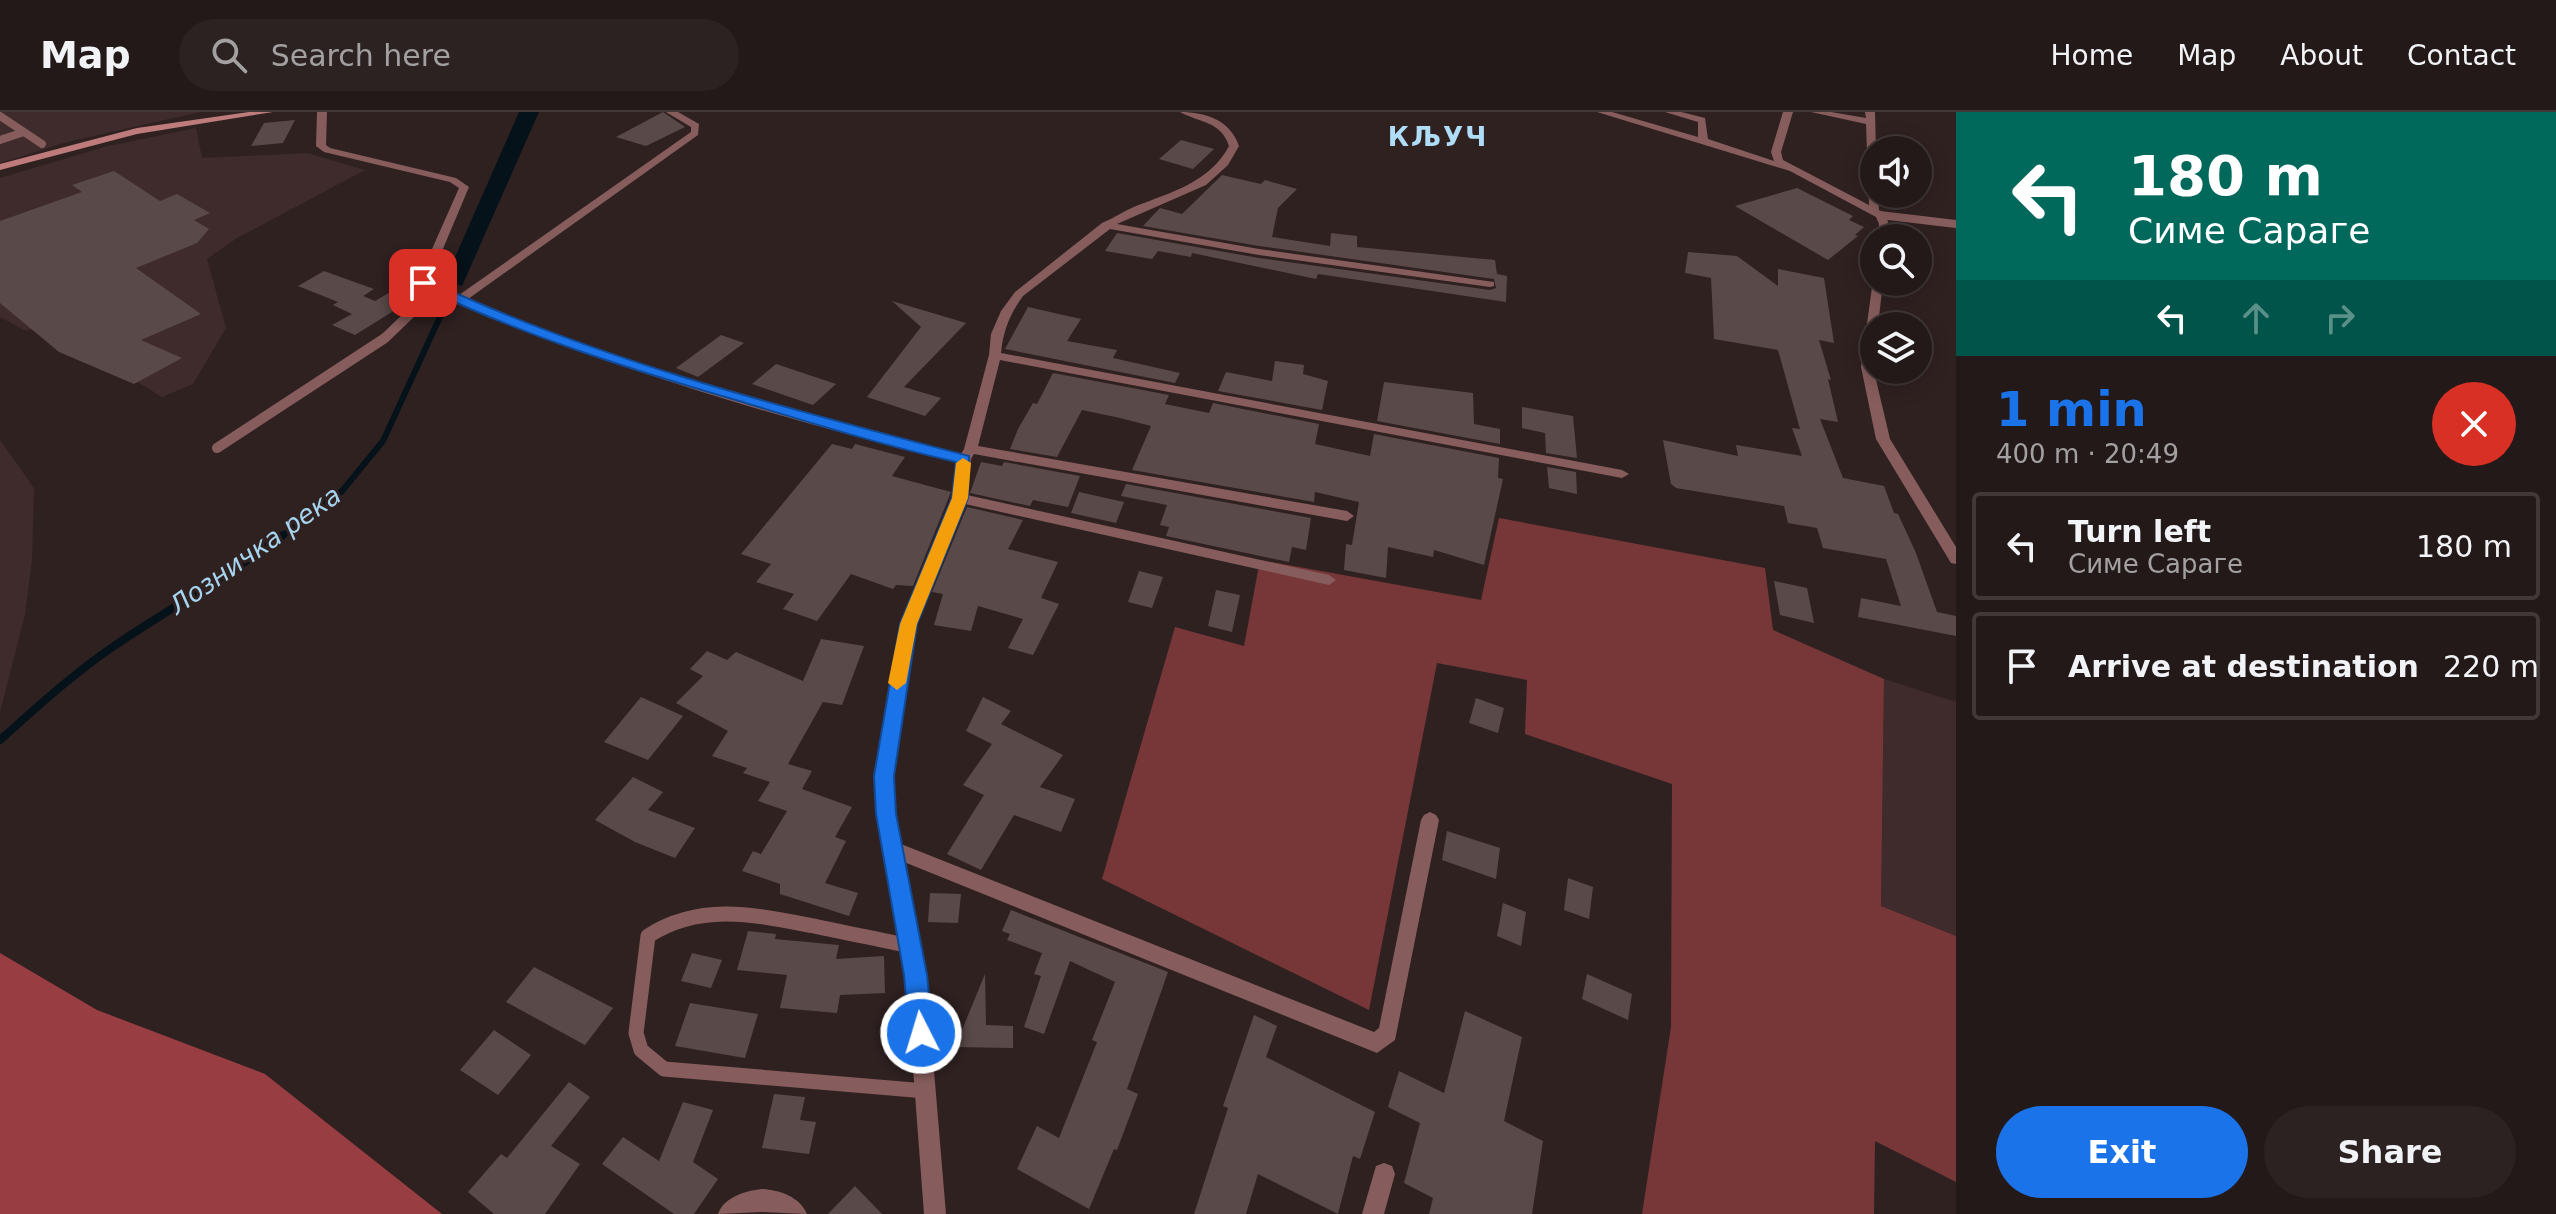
<!DOCTYPE html>
<html lang="en">
<head>
<meta charset="utf-8">
<style>
	body { margin:0; font-family:"DejaVu Sans",sans-serif; background:#2c2222; color:#f1f3f6; height:100vh; display:flex; flex-direction:column; font-size:30px; white-space:nowrap }
	* { box-sizing:border-box; margin:0 }
	p { font-size:26px; color:#a3a0a2 }
	.icon { flex:none; width:44px; height:44px; fill:none; stroke:currentColor; stroke-width:2; stroke-linecap:round; stroke-linejoin:round }
	.map { position:relative; flex:1; overflow:hidden }
	.drawer { display:flex; flex-direction:column; background:#241919; width:600px }
	.drawer>* { flex:none }
	.hud { background:#00695c; color:#fff; overflow:hidden }
	.buttons { position:absolute; left:1860px; top:24px; display:grid; gap:16px }
	.buttons a { display:grid; place-items:center; width:72px; height:72px; border-radius:50%; background:#241919; box-shadow:0 4px 20px #0003,0 0 0 2px #413838; font-size:40px }
	.pin { position:absolute; display:grid; place-items:center; width:68px; height:68px; color:#fff; margin:-34px; border-radius:16px; box-shadow:0 4px 12px #0006 }
	.me { position:absolute; width:88px; margin:-44px; rotate:355deg; stroke-linejoin:round; filter:drop-shadow(0 0 6px #0008) }
	.turn { display:flex; align-items:center; gap:28px; height:168px; padding:0 40px; font-size:36px }
	.turn .icon { width:104px; height:104px; stroke-width:2.5 }
	.turn b { display:block; font-size:56px; line-height:68px }
	.lanes { display:flex; align-items:center; height:76px; padding:0 40px; background:#0003; justify-content:center; gap:40px; direction:ltr }
	.lanes .off { opacity:.35 }
	.round { display:grid; place-items:center; flex:none; width:84px; height:84px; border-radius:42px; background:#2c2222 }
	.head { display:flex; align-items:center; justify-content:space-between; height:136px; padding:0 40px }
	h1 { font-size:48px; font-weight:800; line-height:60px; color:#1a73e8 }
	.button { display:flex; gap:16px; margin-top:auto; padding:16px 40px }
	.button a { flex:1; height:92px; border-radius:48px; background:#1a73e8; color:#fff; font-size:32px; font-weight:800; line-height:92px; text-align:center }
	.button a+a { background:#2c2222; color:#f1f3f6 }
	ul { padding:0; list-style:none }
	li { display:flex; align-items:center; gap:24px; height:108px; margin:0 16px 12px; padding:0 24px; border:4px solid #413838; border-radius:8px }
	li div { flex:1 }
	li b { display:block; font-size:30px }
	li em { font-style:normal }
	header { display:flex; align-items:center; gap:48px; box-sizing:border-box; height:112px; padding:0 40px; background:#241919; border-bottom:2px solid #413838 }
	header strong { font-size:38px }
	nav { display:flex; gap:44px; margin-inline-start:auto; font-size:28px }
	.search { width:560px; height:72px; background:#2c2222; display:flex; align-items:center; gap:20px; box-sizing:border-box; padding:0 28px; border-radius:44px; color:#a3a0a2; font-size:30px }
	main { display:flex; flex:1; min-height:0 }
	.map>svg:first-child { display:block }
</style>
</head>
<body>
<header>
<strong>Map</strong>
<div class="search"><svg class="icon" aria-label="search" viewBox="0 0 24 24"><circle cx="10" cy="10" r="6"/><path d="M15 15l6 6"/></svg>Search here</div>
<nav><a>Home</a><a>Map</a><a>About</a><a>Contact</a></nav>
</header>
<main>
<div class="map">
<svg width="1956" height="1102" viewBox="0 0 1956 1102">
	<rect width="100%" height="100%" fill="#302121"/>
	<!-- built -->
	<path fill="#3f2b2b" d="M0 0H200L67 30 0 51Z
		M196 16 202 46 307 41 365 58 237 126 207 147 226 216 193 272 162 285 52 217 24 218 0 205V66L104 35Z
		M0 328 34 376 32 448 25 502 0 600Z
		M1884 567 1956 590V824L1881 794Z"/>
	<!-- green -->
	<path fill="#773739" d="M1499 406 1765 456 1773 518 1884 567 1881 794 1956 824V1070L1875 1029 1874 1102H1642L1671 915 1672 672 1525 622 1527 568 1437 551 1369 898 1102 767 1175 515 1244 534 1260 448 1481 488Z"/>
	<!-- forest -->
	<path fill="#983d42" d="M0 841 97 898 265 962 442 1102H0Z"/>
	<!-- water -->
	<path fill="#051219" d="M519 0H539L462 174 445 168Z"/>
	<g fill="none" stroke-linecap="round" stroke-linejoin="round">
		<!-- stream-far1 -->
		<path stroke="#051219" stroke-width="6" d="M281 425 342 379 383 329 445 194"/>
		<!-- stream -->
		<path stroke="#051219" stroke-width="8" d="M0 628C37 595 73 562 114 534 170 496 229 464 283 423"/>
	</g>
	<!-- building -->
	<path fill="#594948" d="M663 0 685 15 646 34 616 25Z
		M295 8 283 31 251 34 264 11Z
		M1181 28 1214 37 1193 57 1159 47Z
		M114 59 160 89 177 82 210 101 194 108 209 117 197 131 136 156 201 202 141 228 182 246 134 272 59 240 0 191V109L82 80 72 73Z
		M1222 63 1261 72 1265 68 1297 77 1278 96 1272 125 1330 134 1331 121 1357 124V135L1495 148 1497 162 1507 164 1506 190 1318 162 1316 167 1192 141 1191 145 1158 139 1152 147 1105 139 1117 121 1259 146 1490 178 1496 176 1494 167 1259 134 1143 114 1160 96 1182 102Z
		M1797 76 1853 104 1849 108 1864 115 1855 123 1858 124 1828 148 1735 94Z
		M1688 140 1737 144 1778 174V157L1824 166 1834 231 1819 228 1831 268 1828 267 1838 310 1820 307 1843 366 1884 374 1894 401 1898 402 1916 441 1937 500 1956 504V524L1858 505 1861 486 1901 494 1886 447 1823 436 1817 416 1788 411 1784 394 1676 376 1671 372 1663 328 1738 344 1736 333 1802 344 1792 316 1800 317 1778 238 1714 227 1711 166 1685 161Z
		M324 159 374 177 363 184 375 189 399 175 408 190 355 223 332 213 352 202 333 193 338 190 298 174Z
		M892 189 966 211 904 275 941 286 925 304 867 285 921 215Z
		M1028 195 1081 207 1067 229 1117 238 1113 246 1180 261 1175 271 1005 237Z
		M721 223 744 231 698 265 676 256Z
		M1275 249 1304 253 1303 262 1328 269 1322 298 1218 279 1226 260 1272 269Z
		M776 252 836 272 813 293 752 272Z
		M1053 261 1169 283 1165 292 1209 301 1213 291 1319 312 1315 332 1370 344 1374 322 1499 346 1498 366 1503 367 1484 453 1434 438 1433 445 1388 435 1386 466 1344 458 1346 432 1352 433 1359 390 1315 380 1314 390 1132 358 1151 314 1120 306 1082 298 1057 345 1010 337 1018 317 1033 291 1037 292Z
		M1384 270 1473 281 1474 312 1500 317V332L1377 309Z
		M1522 295 1573 304 1577 346 1546 341 1545 321 1522 316Z
		M832 332 852 337 855 332 905 345 892 364 951 380 913 474 896 473 893 477 851 462 817 509 783 497 794 482 756 470 771 452 741 442Z
		M981 350 1002 354 1004 350 1080 364 1068 395 1033 388 1030 394 970 381Z
		M1547 355 1576 360 1577 382 1549 376Z
		M1126 372 1311 406 1306 438 1292 435 1289 450 1166 424 1169 415 1160 413 1167 393 1121 384Z
		M1079 380 1124 390 1116 411 1071 401Z
		M967 395 1023 408 1008 437 1058 450 1041 486 1059 492 1033 543 1008 536 1023 507 978 494 971 519 934 513 943 482 932 480Z
		M1139 459 1163 465 1152 496 1128 490Z
		M1774 469 1807 476 1814 511 1780 503Z
		M1216 478 1240 483 1232 520 1208 514Z
		M821 527 864 534 842 593 823 590 788 652 812 659 802 677 852 695 835 725 846 729 825 771 858 781 849 804 780 782V772L742 759 753 739 761 742 787 699 758 689 770 670 743 661 747 656 712 644 728 619 676 591 703 564 690 557 707 539 727 548 736 540 803 569Z
		M641 585 683 604 648 648 604 630Z
		M983 585 1011 599 1001 612 1063 643 1040 675 1075 687 1061 720 1014 703 981 758 947 742 984 683 963 673 992 632 966 619Z
		M1476 586 1504 596 1498 621 1469 611Z
		M633 665 663 680 648 698 695 716 675 746 635 730 595 708Z
		M1447 719 1500 736 1496 767 1442 748Z
		M1568 766 1593 775 1589 807 1564 798Z
		M930 781 961 782 958 811 928 810Z
		M1503 791 1526 800 1521 834 1497 824Z
		M1011 798 1168 860 1127 977 1138 982 1117 1038 1114 1037 1089 1097 1017 1057 1037 1014 1059 1026 1097 930 1092 928 1115 870 1070 849 1044 922 1024 915 1041 864 1034 862 1042 841 1007 828 1010 822 1002 819Z
		M748 819 776 822 775 827 839 833 836 847 884 844 885 881 840 883 837 901 780 896 787 863 737 858Z
		M692 841 722 848 711 876 681 869Z
		M534 855 613 896 585 933 506 890Z
		M985 862 986 913 1013 914V936L955 935Z
		M1587 862 1632 882 1628 908 1582 887Z
		M690 891 758 902 745 946 675 934Z
		M1465 899 1522 925 1504 1009 1543 1029 1532 1102H1429L1433 1086 1404 1071 1420 1011 1388 995 1399 959 1444 981Z
		M1254 903 1277 914 1266 945 1375 1000 1360 1047 1353 1044 1338 1102 1258 1062 1246 1102H1194L1228 996 1223 994Z
		M494 918 531 943 498 983 460 958Z
		M569 970 590 985 551 1034 580 1052 545 1102H494L468 1080 501 1042 507 1046Z
		M774 982 805 985 800 1008 816 1010 809 1042 762 1036Z
		M683 990 713 998 693 1050 718 1067 694 1102H674L602 1052 623 1025 659 1049Z
		M855 1074 882 1102H828Z"/>
	<g fill="none" stroke-linecap="round" stroke-linejoin="round">
		<!-- lane-far2 -->
		<path stroke="#865d5c" stroke-width="8" d="M0 4 42 32
			M0 28 24 20
			M1880 103 1956 112
			M419 188 428 173"/>
		<!-- lane-far1 -->
		<path stroke="#865d5c" stroke-width="10" d="M217 336 385 226 411 201 420 186"/>
		<!-- lane -->
		<path stroke="#865d5c" stroke-width="15" d="M910 834C878 827 846 821 814 814 756 803 701 790 648 824L636 921 641 938 664 957 926 979"/>
		<!-- street -->
		<path fill="#865d5c" fill-rule="evenodd" d="M317 0H327L326 33 330 36 456 66 469 75 429 170 459 183 691 20V15L666 0H678L699 12 698 23 468 187C626 253 794 302 961 342L964 337 989 243 991 222 1001 199 1015 180 1102 111C1114 106 1124 99 1136 94 1172 80 1210 70 1229 34 1221 9 1200 11 1180 0 1206 0 1230 8 1239 34L1228 53 1206 73 1117 112 1259 137 1494 170V174L1490 175 1259 143 1110 117 1023 184C1010 202 1003 219 1001 241L1622 358 1629 362 1622 366 1000 248 978 334 1347 399 1354 404 1347 409 974 342 971 347 967 383 1329 463 1336 468 1329 473 965 392 916 512 893 664 895 702 901 732 1374 920 1379 916 1421 708 1424 703 1430 700 1436 703 1439 708 1395 928 1377 941 904 750 926 863 946 1102H924L906 863 877 702 875 664 900 512 953 386 957 350C775 306 589 250 419 173L417 171 459 76 450 70 324 40 316 34Z
			M1597 0H1612L1698 25V10L1665 0H1681L1705 6 1708 27 1774 49 1771 40 1783 0H1793L1781 40 1783 48 1869 93 1866 12 1811 0H1831L1866 6 1865 0H1875L1876 38H1874V82H1878L1879 98C1890 104 1889 115 1888 126H1878L1879 112 1876 105 1790 59Z
			M1873 168 1874 170H1883L1878 214H1874L1873 255 1890 327 1956 435V452L1951 451 1876 327 1861 255Z
			M1384 1051 1392 1054 1395 1062 1384 1102H1362L1376 1054Z
			M762 1077C780 1078 800 1085 807 1102L762 1100 718 1102C724 1085 745 1079 762 1077Z"/>
		<!-- secondary -->
		<path fill="#bd7b7b" fill-rule="evenodd" d="M249 0H273L137 22 0 58V52L137 16Z"/>
	</g>
	<!-- route -->
	<path fill="#1a73e8" stroke="#114b97" stroke-width="2" d="M418 168H427C599 249 786 296 969 344L968 386 917 512 894 664 896 702 927 863 933 921 929 929 921 933 912 929 909 921 904 863 876 702 874 664 900 512 952 386 956 350C882 333 811 311 739 289 629 257 521 223 418 173Z"/>
	<!-- slow -->
	<path fill="#f59e0b" d="M963 346 971 351 968 386 917 512 906 571 897 578 888 571 900 512 952 386 956 351Z"/>
	<g text-anchor="middle" dominant-baseline="central" stroke-width="6" stroke-linejoin="round" paint-order="stroke">
		<!-- far-district labels -->
		<g font-size="26" font-weight="bold" letter-spacing="2" fill="#afdcf7" stroke="#302121">
			<text x="1438" y="25">КЉУЧ</text>
		</g>
		<!-- water labels -->
		<g font-size="26" font-style="italic" fill="#a6d4ef" stroke="#302121">
			<text transform="translate(255 438) rotate(-35)">Лозничка река</text>
		</g>
	</g>
</svg>
<div class="buttons">
<a><svg class="icon" aria-label="sound" viewBox="0 0 24 24"><path d="M4 9h4l5-4v14l-5-4H4zM17 9q2 3 0 6"/></svg></a>
<a><svg class="icon" aria-label="search" viewBox="0 0 24 24"><circle cx="10" cy="10" r="6"/><path d="M15 15l6 6"/></svg></a>
<a><svg class="icon" aria-label="layers" viewBox="0 0 24 24"><path d="M12 4l9 5-9 5-9-5zM3 14l9 5 9-5"/></svg></a>
</div>
<div class="pin" style="left:423px;top:171px;background:#d93025"><svg class="icon" aria-label="arrive" viewBox="0 0 24 24"><path d="M6 21V4h12l-3 4 3 4H6"/></svg></div>
<svg class="me" style="left:921px;top:921px" viewBox="-20 -20 40 40"><circle r="17" fill="#1a73e8" stroke="#fff" stroke-width="3"/><path d="M0-11L8 9 0 5-8 9z" fill="#fff"/></svg>
</div>
<section class="drawer">
<div class="hud">
<div class="turn"><svg class="icon" aria-label="left" viewBox="0 0 24 24"><path d="M17 20v-9H6M10 6l-5 5 5 5"/></svg><div><b>180 m</b>Симе Сараге</div></div>
<div class="lanes"><svg class="icon" aria-label="left" viewBox="0 0 24 24"><path d="M17 20v-9H6M10 6l-5 5 5 5"/></svg><svg class="icon off" aria-label="ahead" viewBox="0 0 24 24"><path d="M12 20V5M6 11l6-6 6 6"/></svg><svg class="icon off" aria-label="right" viewBox="0 0 24 24"><path d="M7 20v-9h11M14 6l5 5-5 5"/></svg></div>
</div>
<div class="head"><div><h1>1 min</h1><p>400 m · 20:49</p></div><a class="round" style="background:#d93025;color:#fff"><svg class="icon" aria-label="close" viewBox="0 0 24 24"><path d="M6 6l12 12M18 6L6 18"/></svg></a></div>
<ul>
<li><svg class="icon" aria-label="left" viewBox="0 0 24 24"><path d="M17 20v-9H6M10 6l-5 5 5 5"/></svg><div><b>Turn left</b><p>Симе Сараге</p></div><em>180 m</em></li>
<li><svg class="icon" aria-label="arrive" viewBox="0 0 24 24"><path d="M6 21V4h12l-3 4 3 4H6"/></svg><div><b>Arrive at destination</b></div><em>220 m</em></li>
</ul>
<div class="button"><a>Exit</a><a>Share</a></div>
</section>
</main>
</body>
</html>
